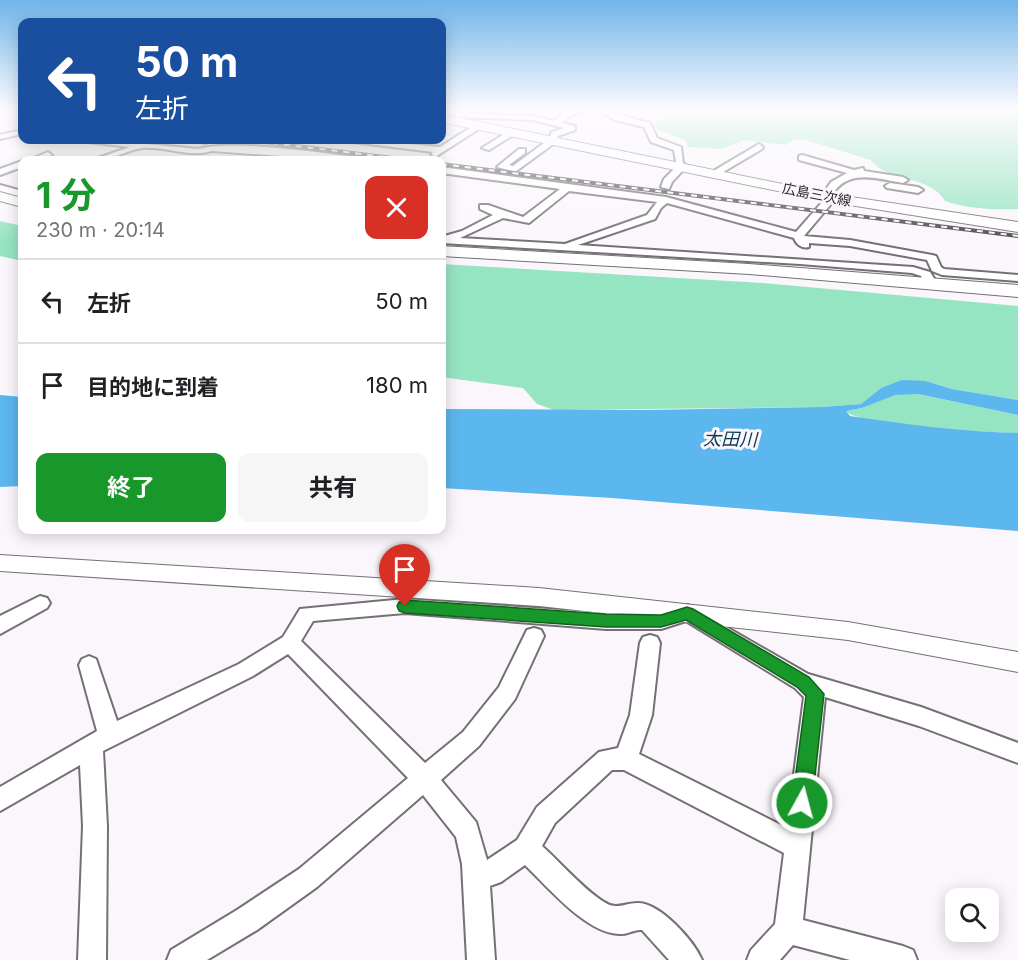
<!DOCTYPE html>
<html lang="ja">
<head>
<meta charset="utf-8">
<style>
	body { margin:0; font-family:Inter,"Noto Sans JP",sans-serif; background:#f6f6f6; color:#202124; height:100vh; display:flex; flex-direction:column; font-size:22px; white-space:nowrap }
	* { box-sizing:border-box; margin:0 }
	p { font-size:20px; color:#757577 }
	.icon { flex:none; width:33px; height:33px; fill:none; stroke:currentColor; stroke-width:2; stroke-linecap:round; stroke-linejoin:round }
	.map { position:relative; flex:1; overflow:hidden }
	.sheet { position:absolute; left:18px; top:156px; width:428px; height:378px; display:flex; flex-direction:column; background:#fff; border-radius:12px; box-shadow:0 3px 15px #0003 }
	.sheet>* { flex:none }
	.banner { position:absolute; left:18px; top:18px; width:428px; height:126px; border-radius:12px; box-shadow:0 3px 15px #0003; background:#1a4fa0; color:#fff; overflow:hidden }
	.buttons { position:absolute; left:945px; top:888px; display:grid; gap:12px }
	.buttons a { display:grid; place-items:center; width:54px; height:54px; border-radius:12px; background:#fff; box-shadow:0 3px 15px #0003; font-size:30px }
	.pin { position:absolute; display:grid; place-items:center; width:51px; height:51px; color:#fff; margin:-62px -26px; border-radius:50% 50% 50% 0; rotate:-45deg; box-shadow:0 0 6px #0007 }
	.pin .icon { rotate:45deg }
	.me { position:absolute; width:66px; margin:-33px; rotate:7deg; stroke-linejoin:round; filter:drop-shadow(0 0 4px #0008) }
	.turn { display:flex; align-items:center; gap:21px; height:126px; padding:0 18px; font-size:27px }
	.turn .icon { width:78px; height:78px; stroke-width:2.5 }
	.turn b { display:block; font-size:42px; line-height:51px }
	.round { display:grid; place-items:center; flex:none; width:63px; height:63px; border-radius:12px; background:#f6f6f6 }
	.head { display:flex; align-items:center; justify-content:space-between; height:102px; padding:0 18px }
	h1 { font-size:36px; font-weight:700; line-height:45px; color:#18972a }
	.button { display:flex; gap:12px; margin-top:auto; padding:12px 18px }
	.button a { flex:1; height:69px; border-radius:12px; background:#18972a; color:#fff; font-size:24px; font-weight:700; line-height:69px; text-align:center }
	.button a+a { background:#f6f6f6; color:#202124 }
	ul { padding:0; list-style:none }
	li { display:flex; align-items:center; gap:18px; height:84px; padding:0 18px; border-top:2px solid #e0e0e0 }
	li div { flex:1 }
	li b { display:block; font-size:22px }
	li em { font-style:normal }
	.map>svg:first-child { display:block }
</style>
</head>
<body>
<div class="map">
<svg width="1018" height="960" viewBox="0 0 1018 960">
	<rect width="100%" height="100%" fill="#fbf6fc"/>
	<!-- green -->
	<path fill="#96e5c2" d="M745 109H1018V209C994 210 968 209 945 201 929 174 889 184 871 160L806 140H793L786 145 744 140 722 149 687 147V141L656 129 654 124 657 120 695 115 742 113Z
		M0 221 22 226V261L0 256Z
		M441 264 763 283 1018 306V400L952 389 926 381 881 388 861 404 822 407 554 410 537 404 523 388 441 377Z
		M895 394H918L1018 415V433C992 433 858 425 845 411L862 408Z"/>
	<!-- water -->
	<path fill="#5bb7ee" d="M902 380 926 381 952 389 1018 400V415L918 394 895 395 862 408 846 411 850 416C906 424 961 432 1018 433V531L612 498 441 488V409L644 410 822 407 861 404 881 388Z
		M0 395 22 397V486L0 487Z"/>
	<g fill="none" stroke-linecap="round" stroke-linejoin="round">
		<!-- minor casing -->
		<g stroke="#747075" stroke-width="4">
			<path id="minor" d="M444 109H453L458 113 533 116 554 121 564 112 588 109 570 116 562 123 575 126V130L558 136 556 142 515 172 497 167 519 149H525V153L509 165 513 166 548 140 552 132 564 128 533 120 457 117 444 113Z
				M597 109C610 109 634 120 650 123L657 138 681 147 683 163 687 166 672 182 669 189 661 187 664 179 676 167 674 165 676 162 674 150 651 142 644 127 615 120Z
				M478 123 485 125 435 157 431 154 433 152 352 142 348 140H370L440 147Z
				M22 130V134L0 139V135Z
				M511 130 518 132 489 150 482 148Z
				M83 140H106L198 149C235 139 316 153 358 157L362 160H336L212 151C188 158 166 146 142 148 127 150 113 160 97 160L98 158 130 147 87 142Z
				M189 140H209L210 141 206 143Z
				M759 144 763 147 762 149 718 175 710 173Z
				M48 152 52 155C46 160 36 161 29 160Z
				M802 155 854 170 863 168 864 171 903 177 908 180 903 183C877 179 848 168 832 195L836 198 804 236 850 240 932 255 936 256 941 267 944 269 1018 275V281L942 275 932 271 927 260 850 246 809 243V247C802 249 796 244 794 238L667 203 661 208 655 219 578 245 913 267 930 272 937 283 931 287 927 285 921 276 912 273 800 264 441 243V237L462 231 493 215 480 209V205H488L523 217 560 189 441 173V167L666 197 796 232 824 200 821 197 831 182 847 173 799 160V156ZM569 191 657 202 647 215 565 244 460 238 503 218 529 223Z
				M22 161V167L0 175V169Z
				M890 183 918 187 923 190 918 193 887 188 885 186Z
				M0 185 22 191V197L0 191Z
				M40 596 47 598 50 603 47 608 0 634V616Z
				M405 599 606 613H661L688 605 808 674 921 707 1018 743V763L919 726 825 697 803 920 903 946 913 950 917 960H850L793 945 780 960H747L751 950 775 924 784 853 624 770H612L555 823 542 846C561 863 583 889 604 902 617 911 626 902 639 903 661 904 694 941 702 960H669L642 930C634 929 627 935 619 934 586 933 548 887 525 865L501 882 490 886 495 960H467L462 864 456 837 423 795 317 887 257 930 207 960H167L171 950 237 910 299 869 408 778 288 654 253 676 103 751 107 826 106 960H78L83 826 80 765 0 811V787L97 731 79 665 82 659 89 656 96 659 117 721 239 664 283 637 300 609ZM405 613 606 629H661L686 621 795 688 804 697 787 828 639 754 652 715 660 643 657 637 650 635 643 637 640 643 630 715 618 748 599 752 537 807 517 840 487 860 476 822 441 780 479 746 515 699 544 636 541 630 534 628 527 630 499 687 463 732 425 763 301 641 313 621Z"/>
		</g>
		<!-- tertiary casing -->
		<g stroke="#747075" stroke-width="2">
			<path id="tertiary" d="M0 555 539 588 848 622 1018 652V672L848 640 539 606 0 571Z"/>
		</g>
		<!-- primary casing -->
		<g stroke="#747075" stroke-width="2">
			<path id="primary" d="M441 114 831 194 1018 222V232L831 202 441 122Z
				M0 192 22 198V207L0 201Z
				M441 246 749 264 1018 285V297L749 274 441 256Z"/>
		</g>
		<!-- minor -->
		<use href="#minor" fill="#fff" fill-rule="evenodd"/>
		<!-- tertiary -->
		<use href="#tertiary" fill="#fff" fill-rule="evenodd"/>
		<!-- primary -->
		<use href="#primary" fill="#fff" fill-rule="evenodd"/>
		<!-- rail casing -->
		<g stroke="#4e4b4f" stroke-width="4">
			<path id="rail" d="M13 109 22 111
				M248 140 409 160
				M441 164 1018 236"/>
		</g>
		<!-- rail -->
		<use href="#rail" stroke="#fbf6fc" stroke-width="2" stroke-dasharray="6" stroke-linecap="butt"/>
	</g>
	<!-- sky -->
	<linearGradient id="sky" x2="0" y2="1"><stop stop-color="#6fb5ea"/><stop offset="0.45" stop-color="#fdfbfe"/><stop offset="1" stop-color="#fdfbfe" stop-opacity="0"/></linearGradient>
	<rect width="1018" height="244" fill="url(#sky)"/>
	<!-- route -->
	<path fill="#18972a" stroke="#10621b" stroke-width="1.5" d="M405 600 606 614 661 615 687 607 693 609 809 677 824 694 812 803 809 810 802 812 795 810 792 803 806 696 797 687 686 620 661 627H606L405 613 399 611 397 606 399 602Z"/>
	<g text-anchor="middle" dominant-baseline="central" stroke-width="6" stroke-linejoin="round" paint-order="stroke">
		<!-- far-street labels -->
		<g font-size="14" fill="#2b292c" stroke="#fbf6fc">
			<text transform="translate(817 194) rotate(11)">広島三次線</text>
		</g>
		<!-- water labels -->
		<g font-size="18" font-style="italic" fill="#0f374e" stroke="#fbf6fc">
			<text transform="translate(730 439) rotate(1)">太田川</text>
		</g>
	</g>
</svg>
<div class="buttons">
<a><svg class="icon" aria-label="search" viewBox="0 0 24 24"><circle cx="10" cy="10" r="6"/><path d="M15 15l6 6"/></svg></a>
</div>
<div class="pin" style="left:405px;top:606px;background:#d93025"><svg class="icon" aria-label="arrive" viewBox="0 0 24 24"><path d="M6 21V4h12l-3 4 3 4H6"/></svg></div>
<svg class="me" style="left:802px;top:803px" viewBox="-20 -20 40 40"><circle r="17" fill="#18972a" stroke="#fff" stroke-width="3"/><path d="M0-11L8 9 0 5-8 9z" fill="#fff"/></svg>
<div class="banner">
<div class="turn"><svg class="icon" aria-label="left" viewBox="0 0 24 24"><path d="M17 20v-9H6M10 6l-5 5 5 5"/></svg><div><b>50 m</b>左折</div></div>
</div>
<section class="sheet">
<div class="head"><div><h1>1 分</h1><p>230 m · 20:14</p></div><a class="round" style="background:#d93025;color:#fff"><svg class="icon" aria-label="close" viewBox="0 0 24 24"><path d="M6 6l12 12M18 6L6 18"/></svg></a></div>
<ul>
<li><svg class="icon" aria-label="left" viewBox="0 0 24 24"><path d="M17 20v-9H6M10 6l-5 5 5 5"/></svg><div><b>左折</b></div><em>50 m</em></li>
<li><svg class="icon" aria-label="arrive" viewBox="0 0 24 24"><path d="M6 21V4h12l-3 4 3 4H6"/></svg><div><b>目的地に到着</b></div><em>180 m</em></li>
</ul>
<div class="button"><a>終了</a><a>共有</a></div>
</section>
</div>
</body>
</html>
